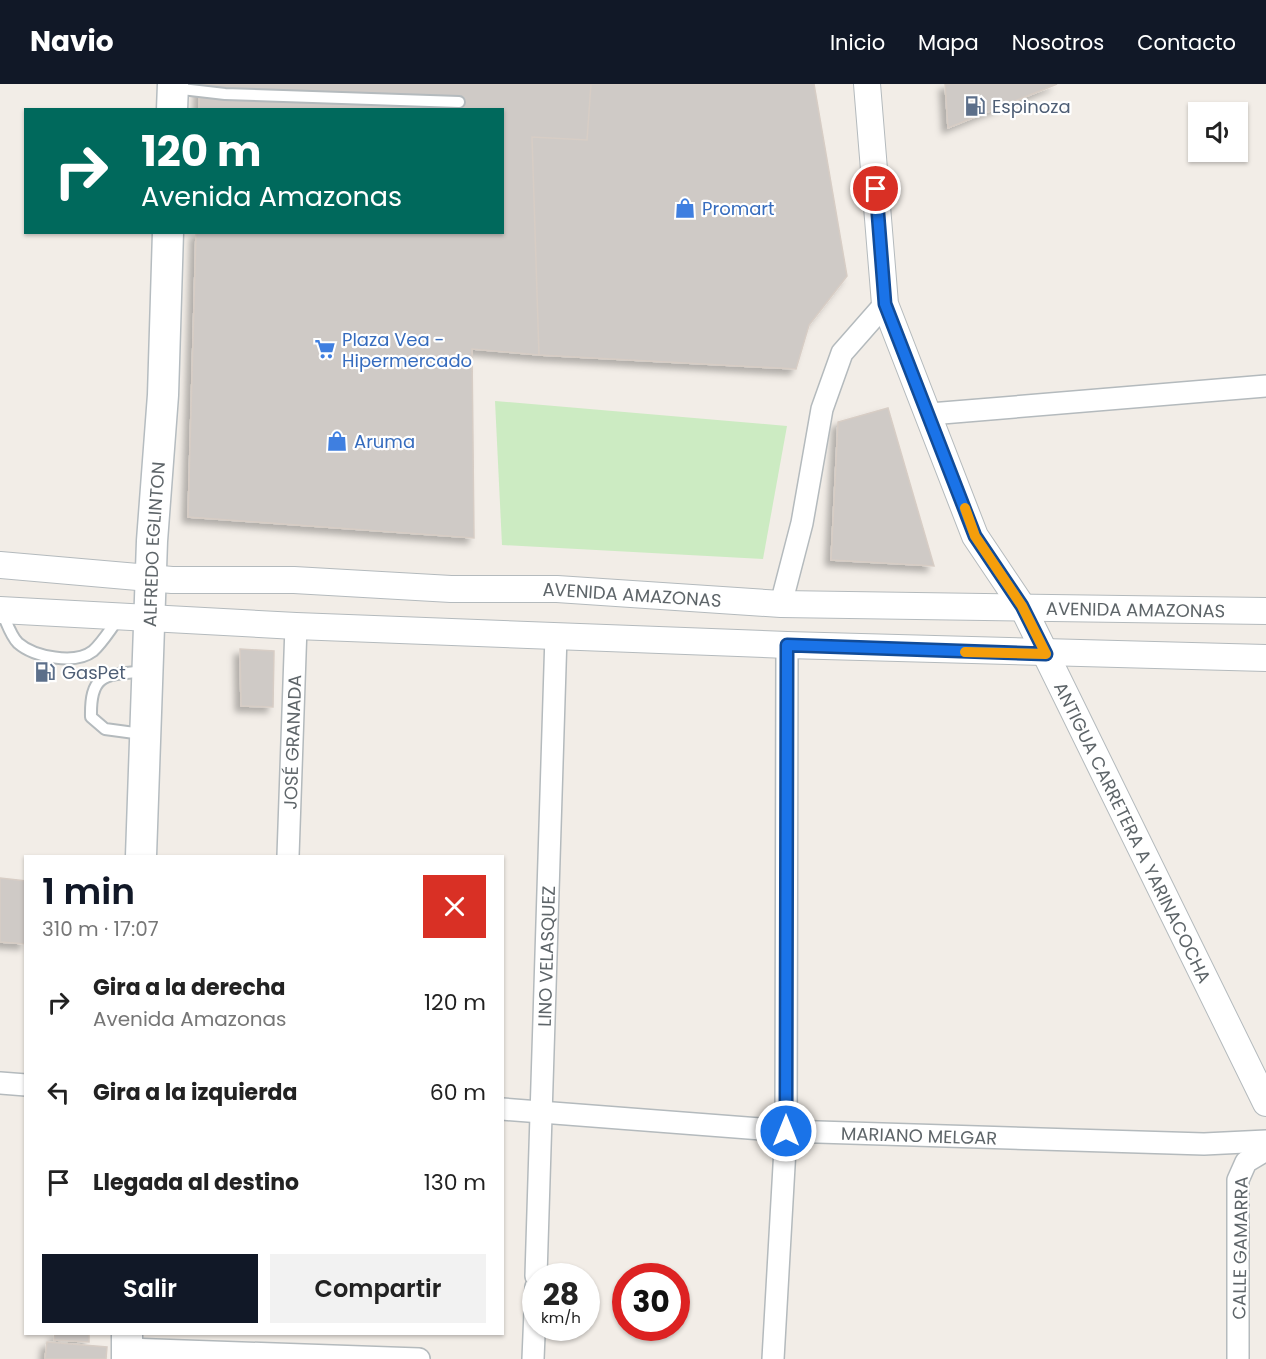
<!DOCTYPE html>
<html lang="es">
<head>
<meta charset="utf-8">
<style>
	body { margin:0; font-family:Poppins,sans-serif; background:#f2f2f2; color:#222; height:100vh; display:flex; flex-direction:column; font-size:22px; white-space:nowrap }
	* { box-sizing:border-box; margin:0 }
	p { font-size:20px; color:#767676 }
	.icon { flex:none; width:33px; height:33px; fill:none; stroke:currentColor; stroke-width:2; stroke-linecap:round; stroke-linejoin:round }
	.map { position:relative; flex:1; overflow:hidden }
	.drawer { position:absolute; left:24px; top:771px; width:480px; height:480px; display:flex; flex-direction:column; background:#fff; border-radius:0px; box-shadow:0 2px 4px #0004 }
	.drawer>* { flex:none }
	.guide { position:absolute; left:24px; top:24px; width:480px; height:126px; border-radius:0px; box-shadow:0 2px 4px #0004; background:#00695c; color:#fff; overflow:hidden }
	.fabs { position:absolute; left:1188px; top:18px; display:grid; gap:12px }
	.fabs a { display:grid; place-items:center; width:60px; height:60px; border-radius:0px; background:#fff; box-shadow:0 2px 4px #0004; font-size:30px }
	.speed { position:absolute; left:522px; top:1179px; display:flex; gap:12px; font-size:30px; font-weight:700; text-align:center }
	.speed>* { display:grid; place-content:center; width:78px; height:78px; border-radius:50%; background:#fff; box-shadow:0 2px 4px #0004; line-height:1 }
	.speed small { font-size:15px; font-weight:400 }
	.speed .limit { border:9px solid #d22; background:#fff; color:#111 }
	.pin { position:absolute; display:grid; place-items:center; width:51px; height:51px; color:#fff; margin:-26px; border:3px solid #fff; border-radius:50%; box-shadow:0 2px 6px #0007 }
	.me { position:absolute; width:66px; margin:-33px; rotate:0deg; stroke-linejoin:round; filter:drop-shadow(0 0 4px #0008) }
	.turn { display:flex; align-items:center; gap:21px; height:126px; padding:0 18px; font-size:27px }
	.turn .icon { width:78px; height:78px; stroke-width:2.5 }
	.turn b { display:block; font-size:42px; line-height:51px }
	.round { display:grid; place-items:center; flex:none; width:63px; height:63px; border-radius:0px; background:#f2f2f2 }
	.overview { display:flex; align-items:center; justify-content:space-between; height:102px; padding:0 18px }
	h1 { font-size:36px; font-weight:600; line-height:45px; color:#111827 }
	.action { display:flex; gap:12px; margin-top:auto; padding:12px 18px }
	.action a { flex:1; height:69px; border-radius:0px; background:#111827; color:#fff; font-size:24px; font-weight:600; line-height:69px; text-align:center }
	.action a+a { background:#f2f2f2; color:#222 }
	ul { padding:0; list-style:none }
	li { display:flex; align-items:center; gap:18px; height:90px; padding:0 18px }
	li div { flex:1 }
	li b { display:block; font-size:22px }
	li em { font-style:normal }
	header { display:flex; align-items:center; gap:36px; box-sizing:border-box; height:84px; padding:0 30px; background:#111827; color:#fff }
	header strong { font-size:28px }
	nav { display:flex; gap:33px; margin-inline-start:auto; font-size:21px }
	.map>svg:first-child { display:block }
</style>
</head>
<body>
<header>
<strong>Navio</strong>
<nav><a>Inicio</a><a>Mapa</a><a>Nosotros</a><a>Contacto</a></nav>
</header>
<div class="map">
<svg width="1266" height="1275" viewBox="0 0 1266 1275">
	<defs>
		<filter id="shadow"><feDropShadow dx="-5.5" dy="5.5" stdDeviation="3" flood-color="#0004"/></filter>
	</defs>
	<rect width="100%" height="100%" fill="#f2ede7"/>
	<!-- green -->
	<path fill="#ccebc2" d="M495 317 787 342 763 475 502 461Z"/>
	<!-- building -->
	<path fill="#cfcac6" stroke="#d7cdc5" stroke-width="1.5" filter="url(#shadow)" d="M200 0H591L587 56 532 53 539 271 472 265 474 454 188 433 196 148H502V26H199Z
		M591 0H814L847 192 809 241 796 285 539 271 532 53 587 56Z
		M945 0H1057L948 44Z
		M888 324 934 482 831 476 838 338Z
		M240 565 274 567 273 623 241 622Z
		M0 794 26 797V860L0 858Z
		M55 1250H89V1258L54 1256Z
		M47 1258 107 1263 106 1275H45Z"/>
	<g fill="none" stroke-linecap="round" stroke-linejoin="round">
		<!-- service casing -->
		<g stroke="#b4babd" stroke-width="14">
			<path id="service" d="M173 4 225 10 459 18
				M1 526C6 536 10 551 18 559 34 573 75 581 93 567 103 558 111 544 119 534
				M142 650 105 645 91 633C90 588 106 591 146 587"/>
		</g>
		<!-- minor casing -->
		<g stroke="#b4babd" stroke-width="24">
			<g id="minor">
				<path d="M930 330 1266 302"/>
				<path d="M781 520 802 439 822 325 842 269 885 220"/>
				<path id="s1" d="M288 772 296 542"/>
				<path d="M0 999 26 1001"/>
				<path id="s2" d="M502 1025 786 1047 1204 1060 1266 1057"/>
				<path id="s3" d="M536 1192 556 551"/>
				<path d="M127 1265 419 1275"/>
				<path d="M533 1275 536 1203"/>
				<path d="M773 1275 786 1047 787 561"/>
				<path d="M1238 1275V1096L1246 1078 1266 1066"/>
			</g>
		</g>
		<!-- tertiary casing -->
		<g stroke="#b4babd" stroke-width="28">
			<g id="tertiary">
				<path id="s4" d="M867 0 885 220 975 452 1022 522 1266 1019"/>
				<path id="s5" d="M0 481 172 496H294L451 505H557L781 520 1266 527"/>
				<path d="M0 526 296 542 787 561 1266 574"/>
			</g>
		</g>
		<!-- secondary casing -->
		<g stroke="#b5bcc0" stroke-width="33">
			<g id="secondary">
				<path d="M172 26 173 0"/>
				<path id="s6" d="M141 772 152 457 163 311 168 148"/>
				<path d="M127 1275V1250"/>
			</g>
		</g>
		<!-- service -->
		<use href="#service" stroke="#fff" stroke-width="10"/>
		<!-- minor -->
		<use href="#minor" stroke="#fff" stroke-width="21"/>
		<!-- tertiary -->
		<use href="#tertiary" stroke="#fff" stroke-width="26"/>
		<!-- secondary -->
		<use href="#secondary" stroke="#fff" stroke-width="30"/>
	</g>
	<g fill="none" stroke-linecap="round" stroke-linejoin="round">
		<!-- route casing -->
		<g stroke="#114b97" stroke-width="15">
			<path id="route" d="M786 1047 787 561 1046 570 1022 522 975 452 885 220 876 105"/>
		</g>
		<!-- route -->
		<use href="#route" stroke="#1a73e8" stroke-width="10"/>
		<!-- slow -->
		<path stroke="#f59e0b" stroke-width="10" d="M965 568 1046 570 1022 522 975 452 965 424"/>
	</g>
	<!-- icons -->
	<defs>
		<g id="fuel-bare" transform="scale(1.62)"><path d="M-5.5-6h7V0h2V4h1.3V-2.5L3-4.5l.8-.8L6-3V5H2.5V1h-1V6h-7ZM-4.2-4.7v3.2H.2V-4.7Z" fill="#5c6f8a" stroke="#fff" stroke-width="2.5" paint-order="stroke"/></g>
		<g id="shop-bare" transform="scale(1.62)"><path d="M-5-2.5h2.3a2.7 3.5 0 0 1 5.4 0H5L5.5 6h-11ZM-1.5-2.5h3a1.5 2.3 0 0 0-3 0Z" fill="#3f7fe0" stroke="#fff" stroke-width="2.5" paint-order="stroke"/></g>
		<g id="supermarket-bare" transform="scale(1.62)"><path d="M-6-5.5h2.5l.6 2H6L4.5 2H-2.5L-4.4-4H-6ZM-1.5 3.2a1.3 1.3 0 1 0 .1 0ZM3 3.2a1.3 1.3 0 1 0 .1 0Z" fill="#3f7fe0" stroke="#fff" stroke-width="2.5" paint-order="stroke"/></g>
	</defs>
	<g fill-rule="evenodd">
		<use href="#fuel-bare" x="975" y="22"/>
		<use href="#shop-bare" x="685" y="124"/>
		<use href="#supermarket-bare" x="325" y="265"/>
		<use href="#shop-bare" x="337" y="357"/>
		<use href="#fuel-bare" x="45" y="588"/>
	</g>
	<g text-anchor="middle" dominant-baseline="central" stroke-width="4.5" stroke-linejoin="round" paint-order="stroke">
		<!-- service labels -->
		<g font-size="18" fill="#4e5e75" stroke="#fff" text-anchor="start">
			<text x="992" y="22">Espinoza</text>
			<text x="62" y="588">GasPet</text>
		</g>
		<!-- shop labels -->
		<g font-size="18" fill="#366cbe" stroke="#fff" text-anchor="start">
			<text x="702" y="124">Promart</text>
			<text x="342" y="255">Plaza Vea -<tspan x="342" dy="21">Hipermercado</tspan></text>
			<text x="354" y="357">Aruma</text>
		</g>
		<!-- street labels -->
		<g font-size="18" fill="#5e6569" stroke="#fff">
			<text stroke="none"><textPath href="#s6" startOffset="312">ALFREDO EGLINTON</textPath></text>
			<text stroke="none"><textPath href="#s5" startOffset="633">AVENIDA AMAZONAS</textPath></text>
			<text stroke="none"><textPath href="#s5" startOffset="1137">AVENIDA AMAZONAS</textPath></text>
			<text stroke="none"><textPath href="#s1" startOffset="114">JOSÉ GRANADA</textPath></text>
			<text stroke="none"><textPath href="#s4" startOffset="806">ANTIGUA CARRETERA A YARINACOCHA</textPath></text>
			<text stroke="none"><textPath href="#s3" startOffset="320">LINO VELASQUEZ</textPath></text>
			<text stroke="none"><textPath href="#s2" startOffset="418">MARIANO MELGAR</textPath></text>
			<text transform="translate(1240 1164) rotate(-89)">CALLE GAMARRA</text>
		</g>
	</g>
</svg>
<div class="fabs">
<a><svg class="icon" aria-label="sound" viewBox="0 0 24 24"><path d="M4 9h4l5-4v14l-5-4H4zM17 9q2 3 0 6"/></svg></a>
</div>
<div class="speed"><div>28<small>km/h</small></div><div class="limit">30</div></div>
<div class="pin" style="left:876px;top:105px;background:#d93025"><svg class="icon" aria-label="arrive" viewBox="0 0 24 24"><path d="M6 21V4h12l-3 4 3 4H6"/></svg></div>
<svg class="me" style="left:786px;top:1047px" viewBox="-20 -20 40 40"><circle r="17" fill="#1a73e8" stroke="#fff" stroke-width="3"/><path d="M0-11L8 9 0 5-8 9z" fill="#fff"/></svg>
<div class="guide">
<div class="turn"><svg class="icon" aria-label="right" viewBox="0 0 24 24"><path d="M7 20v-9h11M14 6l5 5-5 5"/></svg><div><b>120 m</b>Avenida Amazonas</div></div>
</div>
<section class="drawer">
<div class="overview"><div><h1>1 min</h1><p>310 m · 17:07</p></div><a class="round" style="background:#d93025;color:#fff"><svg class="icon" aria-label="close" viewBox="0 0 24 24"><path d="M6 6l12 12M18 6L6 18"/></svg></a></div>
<ul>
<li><svg class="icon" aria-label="right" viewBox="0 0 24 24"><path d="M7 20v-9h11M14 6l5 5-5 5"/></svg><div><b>Gira a la derecha</b><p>Avenida Amazonas</p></div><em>120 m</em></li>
<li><svg class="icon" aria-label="left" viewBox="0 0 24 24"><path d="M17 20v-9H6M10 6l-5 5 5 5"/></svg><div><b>Gira a la izquierda</b></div><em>60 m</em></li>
<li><svg class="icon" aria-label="arrive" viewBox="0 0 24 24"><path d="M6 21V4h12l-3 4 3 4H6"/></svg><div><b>Llegada al destino</b></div><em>130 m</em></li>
</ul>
<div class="action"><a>Salir</a><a>Compartir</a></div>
</section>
</div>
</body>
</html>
